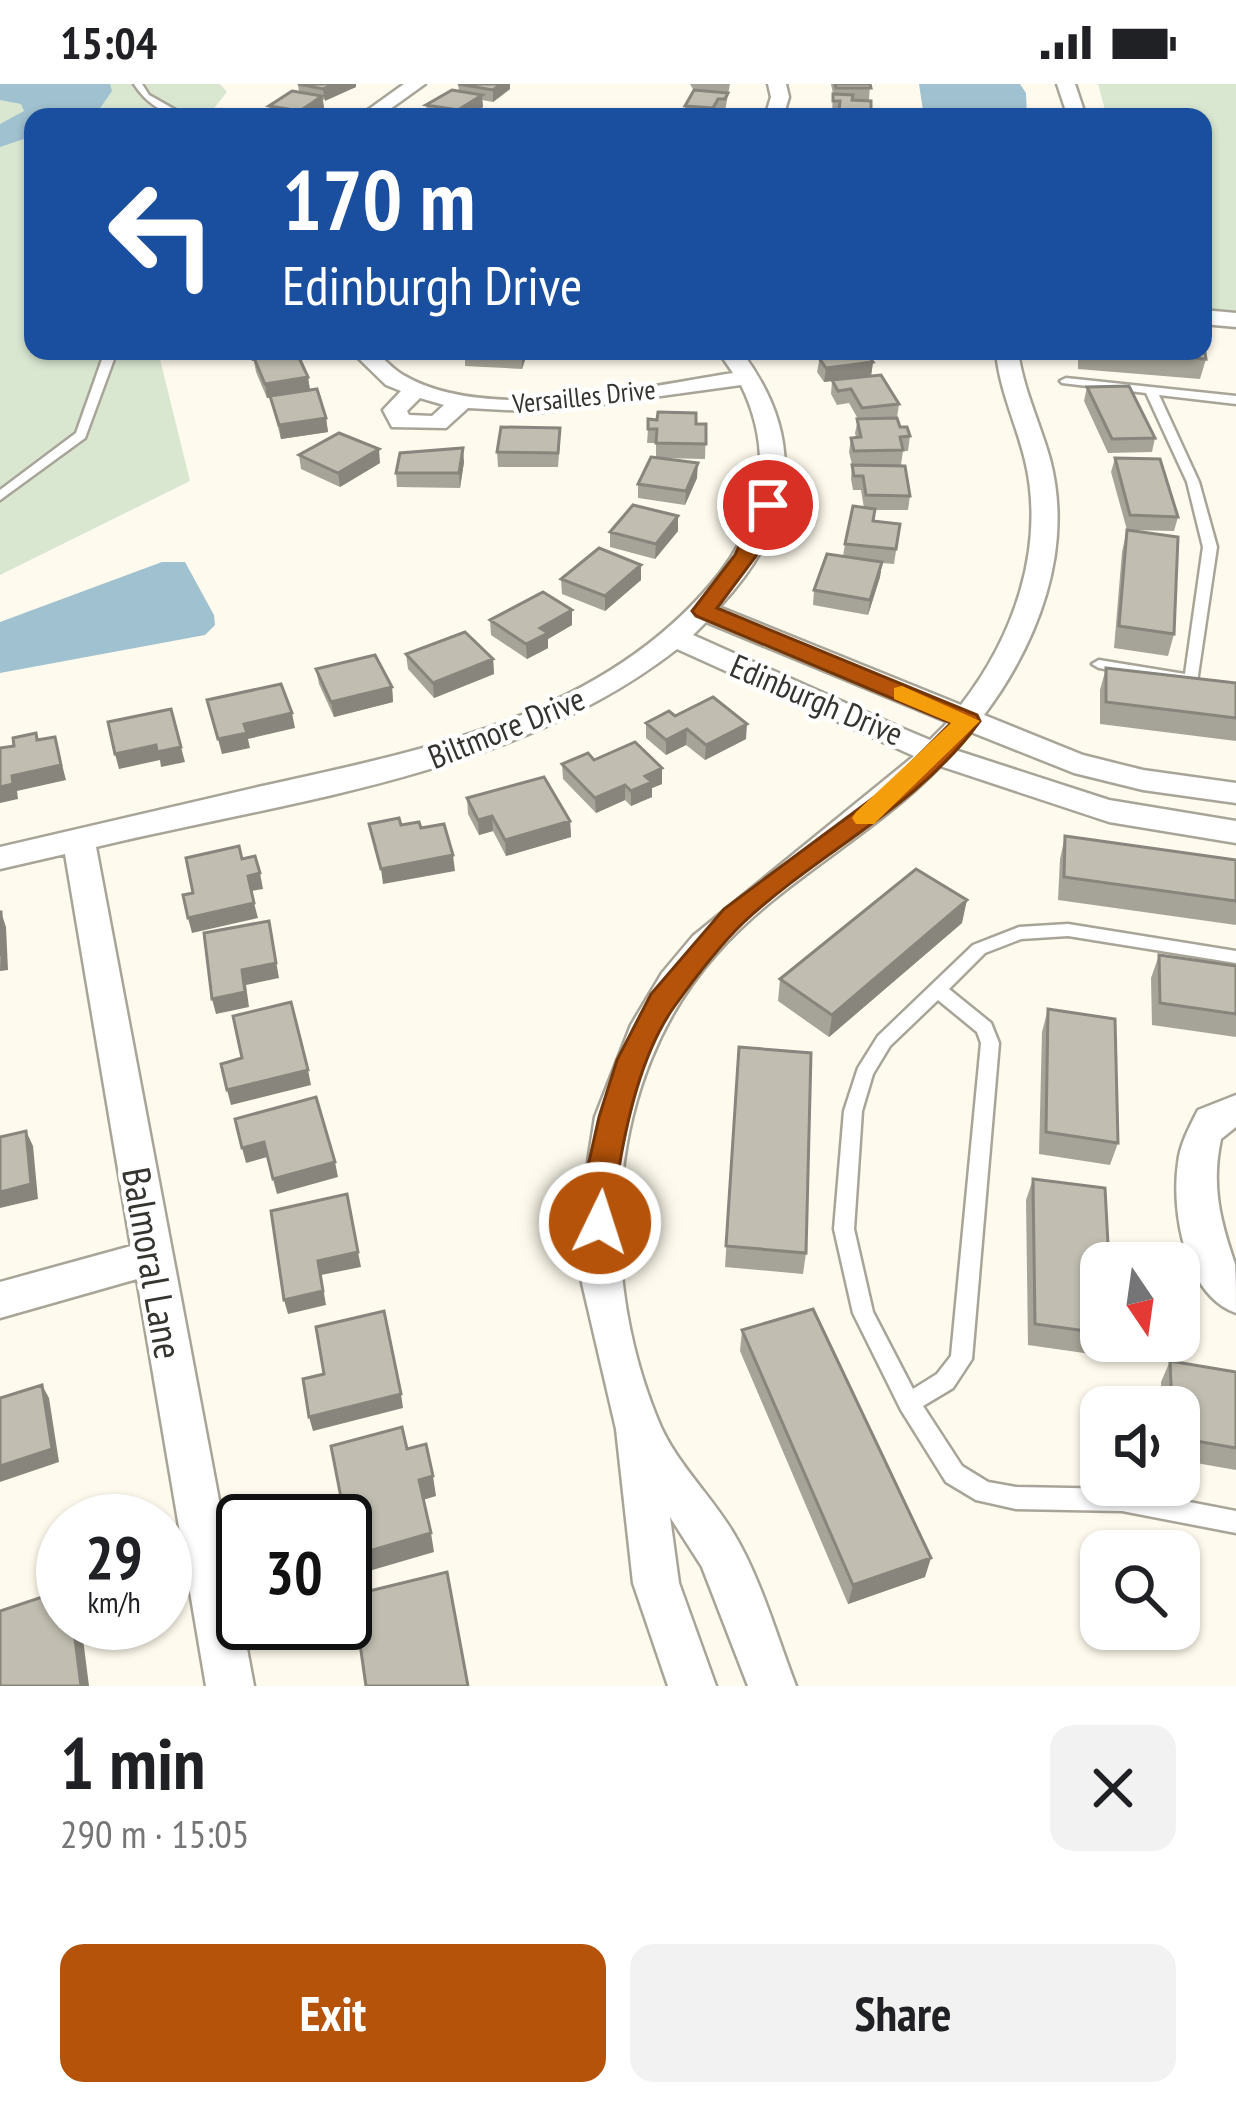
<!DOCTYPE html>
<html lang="en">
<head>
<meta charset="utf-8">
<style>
	body { margin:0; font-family:"PT Sans Narrow",sans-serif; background:#f2f2f2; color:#202124; height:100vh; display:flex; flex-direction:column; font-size:45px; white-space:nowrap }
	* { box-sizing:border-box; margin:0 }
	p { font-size:39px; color:#757577 }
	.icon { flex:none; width:66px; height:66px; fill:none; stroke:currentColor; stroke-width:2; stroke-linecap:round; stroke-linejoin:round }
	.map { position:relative; height:1602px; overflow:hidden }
	.side { display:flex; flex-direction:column; background:#fff; flex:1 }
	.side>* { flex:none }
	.hud { position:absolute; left:24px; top:24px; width:1188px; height:252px; border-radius:24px; box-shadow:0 3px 9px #0004; background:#1a4fa0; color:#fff; overflow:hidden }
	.needle { width:78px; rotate:167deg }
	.controls { position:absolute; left:1080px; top:1158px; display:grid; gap:24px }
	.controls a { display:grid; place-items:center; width:120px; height:120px; border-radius:24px; background:#fff; box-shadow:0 3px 9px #0004; font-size:60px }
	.speed { position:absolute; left:36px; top:1410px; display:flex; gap:24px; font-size:60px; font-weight:700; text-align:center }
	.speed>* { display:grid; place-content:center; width:156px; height:156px; border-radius:50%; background:#fff; box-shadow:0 3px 9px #0004; line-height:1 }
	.speed small { font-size:30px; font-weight:400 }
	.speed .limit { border:6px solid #111; border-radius:18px; background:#fff; color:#111 }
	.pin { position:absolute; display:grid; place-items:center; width:102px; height:102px; color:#fff; margin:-51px; border:6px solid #fff; border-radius:50%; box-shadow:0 3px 12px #0007 }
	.me { position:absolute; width:132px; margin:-66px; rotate:4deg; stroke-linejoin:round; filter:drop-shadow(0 0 9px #0008) }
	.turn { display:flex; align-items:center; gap:42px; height:252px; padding:0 60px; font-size:54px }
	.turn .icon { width:156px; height:156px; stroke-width:2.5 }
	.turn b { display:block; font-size:84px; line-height:102px }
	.round { display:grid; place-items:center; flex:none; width:126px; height:126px; border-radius:24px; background:#f2f2f2 }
	.overview { display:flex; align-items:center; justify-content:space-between; height:204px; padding:0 60px }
	h1 { font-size:72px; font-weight:700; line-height:90px }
	.primary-button { display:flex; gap:24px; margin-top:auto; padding:24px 60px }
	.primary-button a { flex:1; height:138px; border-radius:24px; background:#b45309; color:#fff; font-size:48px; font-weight:700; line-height:138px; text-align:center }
	.primary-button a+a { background:#f2f2f2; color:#202124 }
	.status { display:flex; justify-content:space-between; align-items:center; height:84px; padding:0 60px; background:#fff; direction:ltr }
	.status svg { height:33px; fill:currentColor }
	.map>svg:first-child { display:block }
</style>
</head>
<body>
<div class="status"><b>15:04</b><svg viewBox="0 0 49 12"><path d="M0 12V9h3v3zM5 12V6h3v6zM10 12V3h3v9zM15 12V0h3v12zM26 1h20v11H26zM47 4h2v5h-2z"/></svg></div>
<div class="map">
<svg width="1236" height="1602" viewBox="0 0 1236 1602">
	<rect width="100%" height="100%" fill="#fefaed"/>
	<!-- green -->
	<path fill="#d9e7d1" d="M0 0H220L227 8 207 33H33V267H158L190 397 0 491Z
		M1098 0H1236V229L1203 227V33H1107Z"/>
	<!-- water -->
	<path fill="#a0c1cf" d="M0 0H110L112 7 94 33H33V52L0 63V40L24 27 21 20 0 16Z
		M919 0H1020L1026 9 1027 33H924Z
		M162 478H185L214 531 215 541 205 551 0 589V538Z"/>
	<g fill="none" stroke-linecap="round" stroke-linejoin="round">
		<!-- lane casing -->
		<g stroke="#a8a498" stroke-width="5">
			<path id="lane" d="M134 0H142L149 11 188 33C166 33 145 18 134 0Z
				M105 267H117L85 354 0 416V406L76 349Z
				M1066 294 1236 312V320L1159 311 1199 398 1217 463 1197 598H1182L1099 584 1092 580 1099 576 1185 590 1203 463 1187 398 1146 309 1062 299 1060 297Z
				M1068 840 1236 867V879L1068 852 1021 855 985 869 949 905 991 939 999 959 972 1275 953 1304 923 1322 962 1382 988 1398 1016 1403 1122 1405 1236 1427V1449L1122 1427 1016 1425 976 1416 946 1398 901 1326 853 1229 834 1145 844 1027 858 984 878 952 973 861 1019 843ZM938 916 977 948 981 959 951 1272 937 1290 913 1305 873 1228 854 1145 862 1027 873 990 890 962Z"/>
		</g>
		<!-- street casing -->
		<g stroke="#a8a498" stroke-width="5">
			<path id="street" d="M404 0H425L379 33H358Z
				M768 0H786L789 13 783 33H765L771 13Z
				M1057 0H1075L1086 33H1068Z
				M1203 226 1236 229V243L1203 240Z
				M351 267H375C384 275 393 285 403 291 488 341 641 303 733 289L718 267H741C809 357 795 442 719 523L961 621C1014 553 1046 462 1025 376 1016 339 999 305 996 267H1018C1023 305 1040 339 1050 375 1074 466 1038 559 984 631L1083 671 1143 686 1236 699V719L1143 706 1074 689 971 648 955 666 1109 716 1236 737V759L1109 738 940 682C872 753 780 797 716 870 605 995 596 1186 658 1336 674 1377 712 1412 734 1450 761 1495 777 1553 796 1602H748L702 1483 670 1433 679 1499 716 1602H668L633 1499 616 1345 582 1199 580 1129 595 1033 631 941 662 889 693 852 914 672 677 565C514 692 292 716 96 763L254 1602H206L137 1195 0 1234V1198L131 1162 65 770 0 785V763C86 743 172 723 258 703 425 666 608 632 720 489 764 432 773 366 741 301L544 328 468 324 446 344 392 343 383 326 401 307 386 301ZM420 314 444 321 432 332 409 331 407 327ZM706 538 948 638 930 656 899 643 693 551Z
				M1236 1011V1043L1221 1055C1211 1102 1220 1136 1235 1180 1236 1194 1236 1214 1236 1229 1185 1211 1171 1127 1178 1079 1180 1060 1189 1044 1198 1026Z"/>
		</g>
		<!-- lane -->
		<use href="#lane" fill="#fff" fill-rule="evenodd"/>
		<!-- street -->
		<use href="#street" fill="#fff" fill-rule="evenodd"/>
	</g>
	<!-- wall -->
	<path fill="#a6a398" d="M298 0H356V3L323 16 324 24 311 33H245L270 32 269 22 299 8Z
		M458 0H510V5L493 18 482 16 483 23 467 33H413L427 28 426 21 459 7Z
		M690 0H730L725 27 717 26 714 33H654L685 30V22L694 7Z
		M831 0H870L869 16H852L871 17 870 33H838V29H832L833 10Z
		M248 267H296L308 293 310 306 326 334 328 348 281 355 270 313 267 314 256 288 254 277H252Z
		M465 267H528L522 285 465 282Z
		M821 267H865L873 278 871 292 899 320 897 334 900 343 910 352 908 367H903L901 381H869L910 412 908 426H875L874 437 900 440 894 480 882 479 880 493 868 531 813 521 814 506 843 472 845 460 864 424 861 406H853L851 395 852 381 849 368 851 354 856 353 855 349 858 335 849 319 837 321 831 310 832 297 824 298 817 288Z
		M1078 267H1203L1206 275 1200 295 1078 285Z
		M1087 303 1155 354 1152 368 1108 369 1084 317Z
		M696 340H706L705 375 659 374 697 394 685 421 638 414V400L656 373V359H647L648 345Z
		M560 358 558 383H498L497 368Z
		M299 371 380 379 340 403 301 385Z
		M1115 374 1178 433 1174 447 1127 446 1111 388Z
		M464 378 460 404 397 403 396 389Z
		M1127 446 1174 550 1168 572 1114 564 1122 468Z
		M678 447 655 475 610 463V448Z
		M561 495 641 496 605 527 562 510Z
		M490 536 572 541 548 555V564L527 575 491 551Z
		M406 570 493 575 494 590 434 614 408 585Z
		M1106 584 1236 599V657L1100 640V606Z
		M316 585 392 603 393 618 334 633 319 600Z
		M675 632 746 655 705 676 686 661 666 671 646 654V639Z
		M594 676 662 700 652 704V713L631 722 625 716 596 729 563 695 562 680Z
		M467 714 570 737 571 753 506 772 493 747 479 751 468 730Z
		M1065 752 1236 776V841L1058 816 1060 775Z
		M962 839 829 953 778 917 780 895Z
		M1159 871 1236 882V953L1152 941 1151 894Z
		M1048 925 1118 1059 1110 1081 1039 1070 1042 948Z
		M739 963 806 1169 803 1190 725 1183Z
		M1033 1095 1101 1179V1257H1110L1105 1272 1028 1261 1026 1116Z
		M742 1246 925 1493 848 1520 740 1267Z
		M1170 1277 1236 1288V1386L1179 1376V1323H1162L1161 1298Z"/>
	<!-- shaded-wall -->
	<path fill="#87857c" d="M335 0H356V3L325 17 323 5Z
		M501 0H510V5L493 18V6Z
		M482 11 483 23 467 33H459L458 26Z
		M322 12 324 24 311 33H301L300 27Z
		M251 267H294V270L252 277Z
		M523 267H528L522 285V271Z
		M617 267H660V269L617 276Z
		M873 278 871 292 824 298 826 284Z
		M308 293 310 307 267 314 265 300Z
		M326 334 328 348 281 355 279 341Z
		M463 364 464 378 460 404 459 389Z
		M379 365 380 379 340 403 338 389Z
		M698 379 697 394 685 421 686 407Z
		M678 432V447L655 475 656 460Z
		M882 478 880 493 868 531 870 516Z
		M641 481V496L605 527V512Z
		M572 526V541L548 555V564L527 575 526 560 540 544Z
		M493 575 494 590 434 614 433 599Z
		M392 603 393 618 334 633 331 618Z
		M292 629 295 644 248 655 250 664 222 670 218 655 244 640Z
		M747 640 746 655 705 676 706 661Z
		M687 645 686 661 666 671V656Z
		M55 653 66 696 17 707 18 715 0 719V703Z
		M156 661 181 663 185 678 161 683 160 676 119 685 115 670Z
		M662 684V700L652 704V713L631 722V707L645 692Z
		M625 701V716L596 729 595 714Z
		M492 732 493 747 479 751 478 736Z
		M570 737 571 753 506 772 505 756Z
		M453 771 455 787 383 800 381 785Z
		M260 789 263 805 251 807 248 792Z
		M967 816 962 839 829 953 832 931Z
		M254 819 258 834 192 849 188 834Z
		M1 828 6 843 8 886 0 887Z
		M269 837 279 894 246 901 249 923 216 930 212 915Z
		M308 986 311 1001 231 1021 227 1006Z
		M26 1047 33 1062 38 1115 0 1124V1108Z
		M264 1058 267 1073 246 1079 242 1064Z
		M335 1078 338 1093 277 1110 273 1095Z
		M358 1168 361 1183 321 1191 326 1221 288 1230 284 1216 318 1177Z
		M42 1301 49 1314 59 1378 0 1398V1382Z
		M401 1310 403 1324 313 1347 309 1333Z
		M433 1392 436 1412 423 1416 419 1396Z
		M431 1449 434 1468 345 1494V1474Z
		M931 1474 925 1493 848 1520 853 1501Z
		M73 1539H81L89 1602H81Z"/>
	<!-- building -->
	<path fill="#c1beb1" stroke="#87857c" stroke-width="3" d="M298 0H335L323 5Z
		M458 0H501L493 6Z
		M835 0H870L871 4H836Z
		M452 6 482 11 458 26 426 21Z
		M694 6 728 9 725 15H718L713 24 685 22Z
		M292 7 322 12 300 27 269 22Z
		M833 10 853 11 852 16 871 17V29L839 28 840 17H833Z
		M672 26 692 33H654Z
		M421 27 436 29 431 33H413Z
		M250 30 284 33H245Z
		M1203 255 1206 275 1113 267H1203Z
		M296 267 308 293 265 300 254 274Z
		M465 267H523L522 271Z
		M828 267H865L873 278 826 284 819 274 831 272Z
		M881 291 899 320 862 324 851 305 838 307 832 296Z
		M1129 302 1155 354 1112 355 1087 303Z
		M317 305 326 334 279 341 270 312Z
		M658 328 696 329V340H706V360L656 359 657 345H648V335L657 336Z
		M897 334 900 343H907L910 352 900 353 903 366 854 367 851 354 861 353 857 335Z
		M501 343 560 344 558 369 497 368Z
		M339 349 379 365 338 389 299 371Z
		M463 364 459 389H396L400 369Z
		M651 373 698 379 686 407 638 400Z
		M1115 374 1160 375 1178 433 1130 431Z
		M852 381 905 382 910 412 866 411 863 392H854Z
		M633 421 678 432 656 460 610 448Z
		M853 422 875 425 873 437 900 440 896 465 845 460Z
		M1127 446 1178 453 1174 550 1119 542Z
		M599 464 641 481 605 512 561 495Z
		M827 470 882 478 870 516 814 506Z
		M543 508 572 526 540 544 548 549 526 560 490 536Z
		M465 548 493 575 433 599 406 570Z
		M375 571 392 603 331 618 316 585Z
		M1106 584 1236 599V634L1106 618Z
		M281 600 292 629 244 640 247 649 218 655 207 616Z
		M713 613 747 640 706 661 687 645 666 656 646 639 669 627 675 632Z
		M171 625 181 663 157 668 156 661 115 670 108 638Z
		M36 649 37 656 55 653 61 681 12 692 13 700 0 703V664L14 662 13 654Z
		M635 658 662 684 645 692 652 698 631 707 625 701 595 714 562 680 588 669 594 676Z
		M544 693 570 737 505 756 492 732 478 736 467 714Z
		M399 734 401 741 419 738 421 744 444 740 453 771 381 785 369 740Z
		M1065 752 1236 776V817L1064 793Z
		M239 762 242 775 255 772 260 789 248 792 254 819 188 834 183 811 193 809 186 774Z
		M916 785 967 816 832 931 780 895Z
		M1 828 2 870 0 871V828Z
		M269 837 276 879 242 886 245 908 212 915 204 849Z
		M1159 871 1236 882V930L1160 919Z
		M291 918 308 986 227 1006 221 980 242 974 233 932Z
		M1048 925 1115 935 1118 1059 1046 1048Z
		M739 963 811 969 806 1169 726 1162Z
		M316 1013 335 1078 273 1095 264 1058 242 1064 235 1035Z
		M26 1047 31 1100 0 1108V1053Z
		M1033 1095 1105 1104 1109 1179H1101V1249L1035 1240Z
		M347 1110 358 1168 318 1177 323 1207 284 1216 271 1127Z
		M813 1225 931 1474 853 1501 742 1246Z
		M384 1227 401 1310 309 1333 303 1295 324 1290 316 1243Z
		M1170 1277 1236 1288V1364L1179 1354V1323H1172Z
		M42 1301 52 1365 0 1382V1314Z
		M402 1343 407 1365 426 1360 433 1392 419 1396 431 1449 345 1474V1437H332L331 1432 344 1429 331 1362Z
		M447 1488 468 1602H366L353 1511Z
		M63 1506V1539H73L81 1602H0V1527Z"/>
	<!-- route -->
	<path fill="#b45309" stroke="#753606" stroke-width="3" d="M768 415 779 421 756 472 717 524 977 631 980 637C918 723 820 767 744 838 719 862 694 895 674 923 641 970 626 1039 617 1096 614 1114 620 1132 612 1149L600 1153 588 1149 584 1139V1100L599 1033 617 976 651 910 724 825 884 706 951 639 696 532 692 527 735 471 758 421Z"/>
	<!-- slow -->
	<path fill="#f59e0b" d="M902 602 980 637 874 740H856L852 734 856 728 951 639 894 615V604Z"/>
	<g text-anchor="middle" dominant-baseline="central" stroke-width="9" stroke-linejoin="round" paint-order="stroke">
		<!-- far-street labels -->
		<g font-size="27" fill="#36342f" stroke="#fff">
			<text transform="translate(584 312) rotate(-6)">Versailles Drive</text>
		</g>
		<!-- street labels -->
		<g font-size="33" fill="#36342f" stroke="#fff">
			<text transform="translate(817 615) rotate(23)">Edinburgh Drive</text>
			<text transform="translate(506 643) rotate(-22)">Biltmore Drive</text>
		</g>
		<!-- near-street labels -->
		<g font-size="39" fill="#36342f" stroke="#fff">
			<text transform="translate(153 1179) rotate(80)">Balmoral Lane</text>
		</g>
	</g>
</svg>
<div class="controls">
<a><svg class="needle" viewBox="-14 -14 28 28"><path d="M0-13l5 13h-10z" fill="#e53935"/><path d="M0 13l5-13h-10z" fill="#757577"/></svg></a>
<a><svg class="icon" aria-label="sound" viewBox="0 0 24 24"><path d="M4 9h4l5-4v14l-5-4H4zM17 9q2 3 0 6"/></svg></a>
<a><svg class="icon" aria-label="search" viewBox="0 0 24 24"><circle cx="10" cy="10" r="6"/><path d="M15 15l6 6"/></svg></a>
</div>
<div class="speed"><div>29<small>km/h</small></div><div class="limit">30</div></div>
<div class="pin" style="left:768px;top:421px;background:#d93025"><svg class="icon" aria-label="arrive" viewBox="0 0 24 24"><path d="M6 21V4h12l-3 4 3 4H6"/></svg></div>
<svg class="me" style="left:600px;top:1139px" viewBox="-20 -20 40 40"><circle r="17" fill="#b45309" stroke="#fff" stroke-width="3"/><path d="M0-11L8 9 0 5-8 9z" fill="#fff"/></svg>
<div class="hud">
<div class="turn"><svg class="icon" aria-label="left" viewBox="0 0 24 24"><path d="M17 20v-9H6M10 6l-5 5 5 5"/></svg><div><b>170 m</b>Edinburgh Drive</div></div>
</div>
</div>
<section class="side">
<div class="overview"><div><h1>1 min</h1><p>290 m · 15:05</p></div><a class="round"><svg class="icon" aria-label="close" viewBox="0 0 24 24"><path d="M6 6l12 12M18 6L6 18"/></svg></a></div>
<div class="primary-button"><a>Exit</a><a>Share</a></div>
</section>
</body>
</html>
